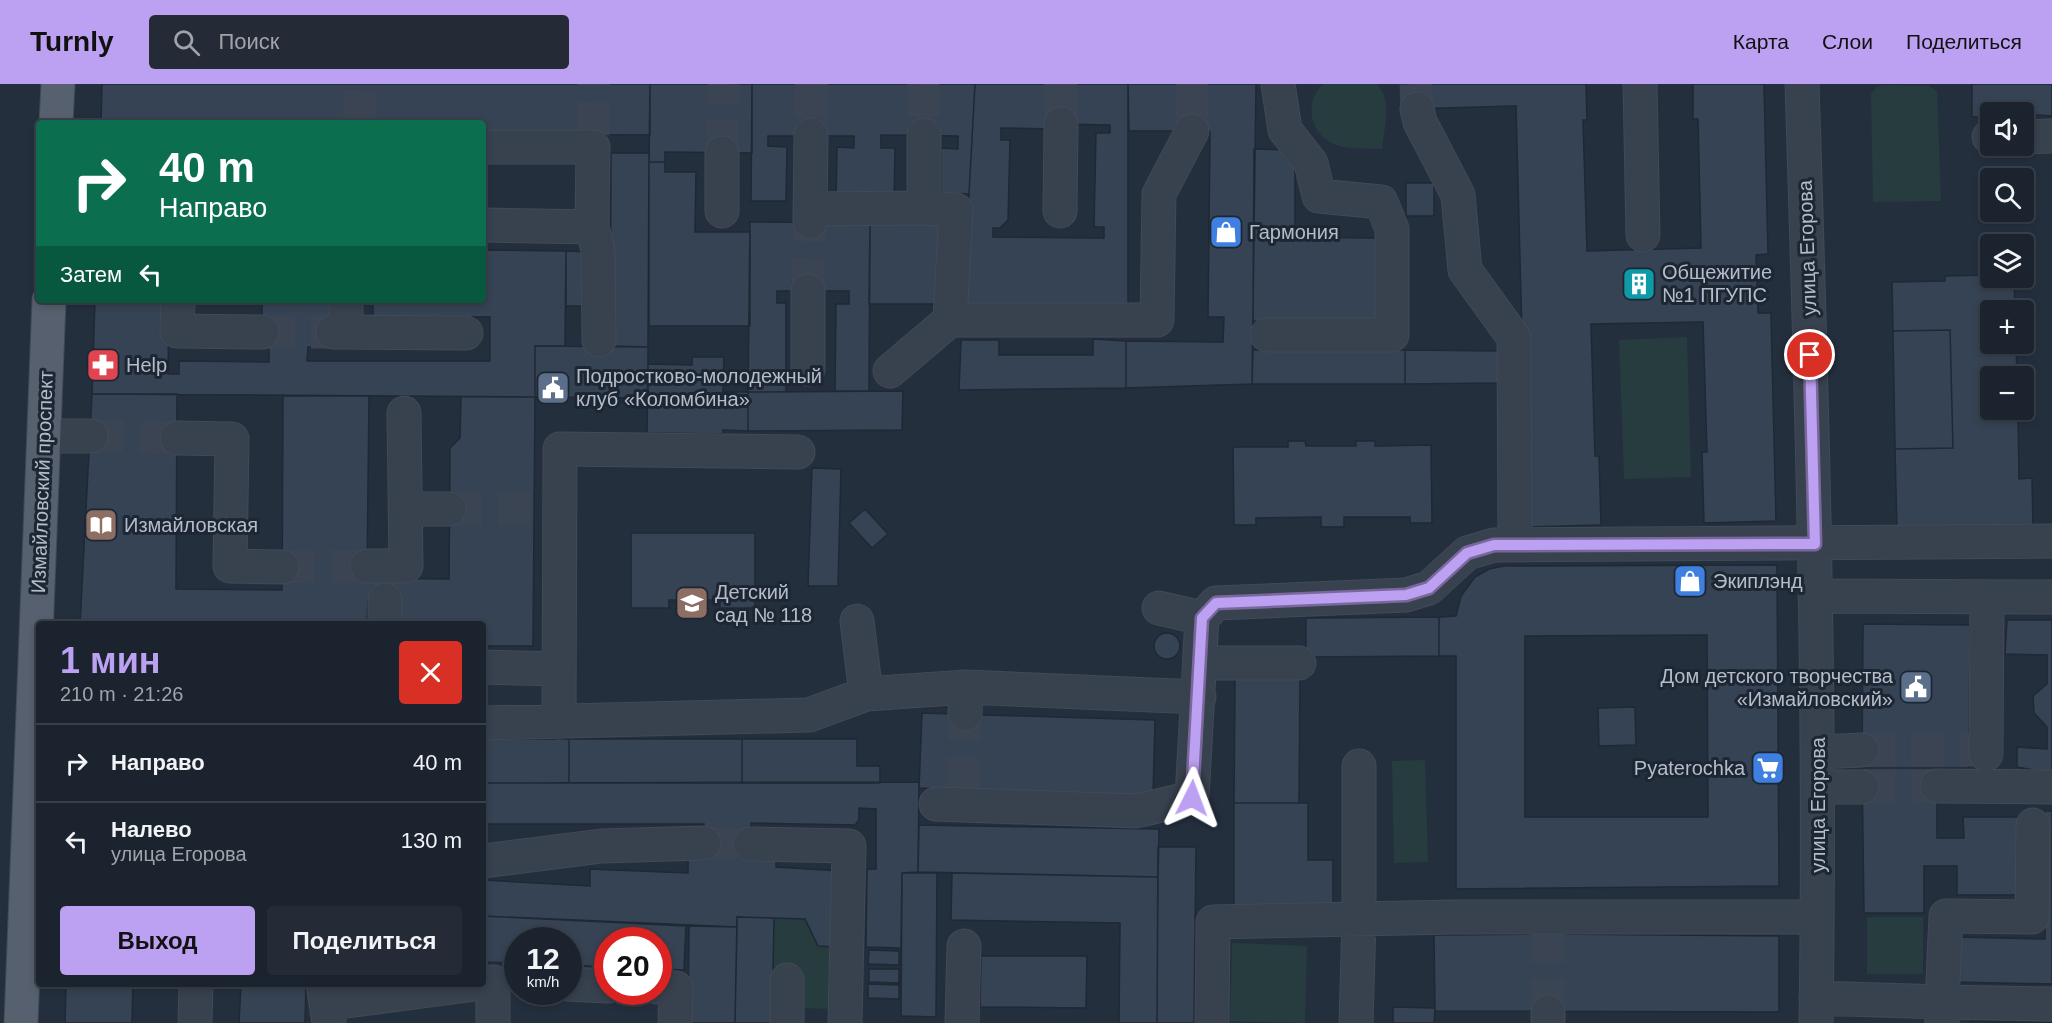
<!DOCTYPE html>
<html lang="ru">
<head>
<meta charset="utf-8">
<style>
	body { margin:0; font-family:Arial,sans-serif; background:#242b36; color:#f1f3f6; height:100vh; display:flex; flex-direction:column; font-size:22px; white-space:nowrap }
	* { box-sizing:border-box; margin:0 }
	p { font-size:20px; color:#a0a4aa }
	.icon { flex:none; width:33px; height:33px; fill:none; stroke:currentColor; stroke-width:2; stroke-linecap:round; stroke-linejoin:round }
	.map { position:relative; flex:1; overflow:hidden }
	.side { position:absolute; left:36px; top:537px; width:450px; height:366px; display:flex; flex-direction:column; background:#1b232e; border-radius:6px; box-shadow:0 3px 9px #0003,0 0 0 2px #39404a }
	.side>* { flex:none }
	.top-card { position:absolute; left:36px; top:36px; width:450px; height:183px; border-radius:6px; box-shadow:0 3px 9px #0003,0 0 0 2px #39404a; background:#0b6e4f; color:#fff; overflow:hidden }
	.controls { position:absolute; left:1980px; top:18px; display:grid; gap:12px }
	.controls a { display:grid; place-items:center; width:54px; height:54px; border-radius:6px; background:#1b232e; box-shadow:0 3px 9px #0003,0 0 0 2px #39404a; font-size:30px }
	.speed { position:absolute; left:504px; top:843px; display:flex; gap:12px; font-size:30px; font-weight:700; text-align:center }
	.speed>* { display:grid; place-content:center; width:78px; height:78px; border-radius:50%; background:#1b232e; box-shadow:0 3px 9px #0003,0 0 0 2px #39404a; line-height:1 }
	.speed small { font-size:15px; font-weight:400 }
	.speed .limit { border:9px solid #d22; background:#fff; color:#111 }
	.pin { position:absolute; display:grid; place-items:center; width:51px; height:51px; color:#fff; margin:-26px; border:3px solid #fff; border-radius:50%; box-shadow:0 2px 6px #0007 }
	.me { position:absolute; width:66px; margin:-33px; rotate:3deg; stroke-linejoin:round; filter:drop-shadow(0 0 4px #0008) }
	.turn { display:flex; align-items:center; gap:21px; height:126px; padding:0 24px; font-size:27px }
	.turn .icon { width:78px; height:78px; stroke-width:2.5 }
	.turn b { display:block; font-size:42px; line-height:51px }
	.then { display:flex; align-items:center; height:57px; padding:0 24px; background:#0003; gap:12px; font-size:22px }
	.round { display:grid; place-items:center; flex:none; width:63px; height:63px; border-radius:6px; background:#242b36 }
	.head { display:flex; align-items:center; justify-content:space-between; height:102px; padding:0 24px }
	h1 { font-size:36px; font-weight:800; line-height:45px; color:#bca0f2 }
	.button { display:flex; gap:12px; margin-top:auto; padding:12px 24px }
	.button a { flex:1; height:69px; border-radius:6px; background:#bca0f2; color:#111; font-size:24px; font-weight:800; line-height:69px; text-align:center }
	.button a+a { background:#242b36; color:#f1f3f6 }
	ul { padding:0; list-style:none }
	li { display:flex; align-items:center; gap:18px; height:78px; padding:0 24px; border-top:2px solid #39404a }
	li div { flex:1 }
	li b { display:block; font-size:22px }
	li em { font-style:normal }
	header { display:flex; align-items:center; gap:36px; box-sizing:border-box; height:84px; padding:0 30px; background:#bca0f2; color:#111 }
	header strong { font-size:28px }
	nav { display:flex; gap:33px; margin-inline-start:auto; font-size:21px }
	.search { width:420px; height:54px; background:#242b36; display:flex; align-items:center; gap:15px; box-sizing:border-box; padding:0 21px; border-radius:6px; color:#a0a4aa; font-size:22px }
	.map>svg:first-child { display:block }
</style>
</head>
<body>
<header>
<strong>Turnly</strong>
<div class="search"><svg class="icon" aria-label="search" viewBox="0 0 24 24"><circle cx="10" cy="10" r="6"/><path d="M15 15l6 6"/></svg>Поиск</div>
<nav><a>Карта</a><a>Слои</a><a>Поделиться</a></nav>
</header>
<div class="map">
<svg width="2052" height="939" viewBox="0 0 2052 939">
	<rect width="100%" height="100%" fill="#242f3e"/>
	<!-- green -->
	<path fill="#263c3f" d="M1323 0H1377C1393 18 1384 43 1382 65 1368 64 1348 66 1336 61 1309 51 1304 18 1323 0Z
		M1884 1 1929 2 1937 7 1941 117 1873 118 1871 10 1877 3Z
		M1687 253 1691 393 1624 395 1619 256Z
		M1425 676 1428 778 1394 779 1392 677Z
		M1867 833H1923V890H1867Z
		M774 834 805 835 818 862 835 863 834 925 798 924V884L773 883Z
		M1232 859 1307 862 1305 939 1230 937Z"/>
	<!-- building -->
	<path fill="#364354" stroke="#1f2835" stroke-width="1.5" fill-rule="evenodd" d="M102 0H650V51L483 50V39H101Z
		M650 0H752V69L665 68V78H649Z
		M752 0H975L969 110 941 109V64L958 65V52L881 51V64H895L894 117H836L837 63 854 64V52H768V62L787 63 786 117H751Z
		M975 0H1128V222L963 220ZM1054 40 1110 41V49H1096L1094 143H1104V154L993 153V144H1000L1008 136 1010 56H1001V44L1054 45Z
		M1128 0H1256L1252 300 1126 304V257L1223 258 1224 233H1208L1210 47H1129Z
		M1404 0H1586L1587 36H1583L1587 167 1701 164 1698 35H1693V0H1764L1768 170 1756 171 1758 229H1771L1776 437 1704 439 1702 368H1707L1703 238 1591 240 1595 372H1599L1601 441 1527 443 1516 22 1404 25Z
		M1972 0H2052V32L1990 28V33H1972Z
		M1254 65 1295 66V144H1279V153L1381 154 1380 238 1253 237Z
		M611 69H649L648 263 610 262Z
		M649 78H665V88H696L695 148H750V242H649Z
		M1406 99H1434V132H1406Z
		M750 138 870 139 869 307H835L836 220H849V207H777V219H786V308H748Z
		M870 139H939V220H869Z
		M483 166 566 167 565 262H535V313L92 310 95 216H169L168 290H179V277L269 278V262H262V216H333V263H308L307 277H490V233L373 232V216H483Z
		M566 167 590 168V222H566Z
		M1990 191V194H2014L2015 226H1990V260H2016L2017 292H1990V326H2018L2019 395 2032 394 2033 444 1897 447 1895 365 1953 364 1950 246 1893 247 1892 198 1945 197V192Z
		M1950 246 1953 364 1895 365 1893 247Z
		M1093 255 1126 257V304L959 306 961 256H999V271H1093Z
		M535 262 648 263V314L535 313Z
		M1253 266H1405V300H1252Z
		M1405 266 1502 267 1501 299 1405 300Z
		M692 273H724L723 308H748V347L723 346V350L647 349 648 280 692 281Z
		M903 307 902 346 748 347V308Z
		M92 310H177L176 505 282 506 283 312H369L367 494 449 495 450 364 460 354 461 313H535L533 562H483V540H400V516H368L367 540H80Z
		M1288 357H1305L1306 362H1356V357H1375V362L1431 361 1432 439H1410V433H1344V443H1321V433L1256 434V441H1234L1233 363H1288Z
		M812 384 841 385 838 502H808Z
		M865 425 888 450 872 464 849 439Z
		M631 449H755V524H720V516H669V524H631Z
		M1777 481 1779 802 1456 805V572H1439V533L1456 532 1461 512 1475 493 1489 485 1504 482ZM1707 551 1708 733H1525V552Z
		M1439 533V572L1306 573V534Z
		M2007 536H2052V689L2017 683V663L2047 665V643L2034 629 2033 612 2047 600V571L2005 570Z
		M1863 540 1970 541 1969 684H1862Z
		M1154 562a13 13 0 1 1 26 0a13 13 0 1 1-26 0Z
		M1235 594H1300L1299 719H1234Z
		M1635 623 1636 661 1599 662 1598 624Z
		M922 629 1155 636 1153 712 919 704Z
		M483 655H569V699H483Z
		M569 655H742V699H569Z
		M742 655H857V682H880V699H742Z
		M1862 684H1937V754H1964L1963 733H2020V811H1957V782H1924V829H1864Z
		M919 698 918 788 902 789 901 864 866 863 867 785H876V725L859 724V736L855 741 751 739V769L776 776V783L841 787 835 863 818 862 805 835 737 833V843L483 832V796L590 802V785L688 789V775H703L704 740H483V699Z
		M1234 719H1308V776H1333V823H1234Z
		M2045 727H2052V900L1954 898V853L2045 855Z
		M919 741 1159 745 1158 793 918 788Z
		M1158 763H1196L1194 939H1157Z
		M902 789H937L936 933 901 932Z
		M952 789 1158 793 1157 939H1119L1120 839 951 836Z
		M483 832 686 842 684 886 658 885V856H608V883L568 881V856H518V879L483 878Z
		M737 833 774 834 772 939H735Z
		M689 842 737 843 735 939H688Z
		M1548 850 1779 852V928L1435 927 1434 851Z
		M869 866 899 867V881L868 880Z
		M981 872H1087L1086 924 980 923Z
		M869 885H899V899L869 898Z
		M66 900H133L132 939H65Z
		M241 900H306L305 939H239Z
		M868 900 899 901V915L868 914Z
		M1393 923 1435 924 1434 939H1393Z
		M1971 937 2052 939H1971Z"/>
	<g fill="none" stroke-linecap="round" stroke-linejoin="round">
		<!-- minor-tunnel -->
		<path stroke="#3a4453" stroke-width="33" stroke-dasharray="33 16" stroke-linecap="butt" d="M811 0V51
			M923 0 924 51
			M1061 0V40
			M1192 0V47
			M1416 0 1417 25
			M359 39 360 0
			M593 51 594 0
			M722 69 724 0
			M808 207 810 138
			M262 248H333
			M91 352 177 354
			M449 425H534
			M282 483 367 482
			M1862 666H1986
			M1862 703 1937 702
			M963 706 965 630
			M704 759 750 760
			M1548 928V850"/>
		<!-- minor casing -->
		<g stroke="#414a57" stroke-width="35">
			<path id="minor" d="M1640 0 1643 151
				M1802 0C1812 313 1821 626 1816 939
				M1417 25 1420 38 1458 111 1465 186 1514 254 1515 460
				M1989 53H1990
				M2024 53 2052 52
				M483 63H593L592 143 483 141
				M810 125 924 124
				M722 127V69
				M1060 127 1061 40
				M810 138 811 51
				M592 143 598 166 599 256
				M808 207V285
				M178 216 177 247 262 248
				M346 216V248
				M950 236H1157L1159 110 1192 47
				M333 248 466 249
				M1267 251H1392V145L1381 118 1319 112 1311 79 1285 46 1278 0
				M890 287 950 236 956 126 924 124V51
				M44 352H91
				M177 354 232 355 230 482 282 483
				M405 425H449
				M367 482H406L404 329
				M1816 512 2052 513
				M1159 524 1202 534
				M857 537 866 610
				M385 540V516
				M1200 579H1299
				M483 583 558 585
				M965 630 966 603
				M559 638 560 365 798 368
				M483 639 809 631 866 610 966 603 1199 613
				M1818 668 1862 666
				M1986 670 1987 513
				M1937 702 2052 703
				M1818 703H1862
				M936 720 1136 727 1192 714 1202 534 1216 519 1406 511 1429 504 1467 469 1494 461 2052 457
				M750 760 849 762 845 939
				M483 777 602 762 704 759
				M323 900 329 939
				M568 900 608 902
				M658 903 676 904 675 939
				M1816 914 1942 918 1946 832 2032 833 2033 741
				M339 918 475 900
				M1942 938V918L2052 920
				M195 939 196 900
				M493 939V898
				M787 939V896
				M962 939 964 862
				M1212 939 1213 838 1454 833H1817
				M1356 939 1359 835V682
				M1548 939V928"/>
		</g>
		<!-- major casing -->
		<g stroke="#414a57" stroke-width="35">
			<path id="major" d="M56 39 58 0
				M21 939 49 216"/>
		</g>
		<!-- minor -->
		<use href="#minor" stroke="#38414e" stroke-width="33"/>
		<!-- major -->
		<use href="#major" stroke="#56606e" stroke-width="33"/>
	</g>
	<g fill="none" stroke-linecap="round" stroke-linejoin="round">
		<!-- route casing -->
		<g stroke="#7a689d" stroke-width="15">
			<path id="route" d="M1192 714 1202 534 1216 519 1406 511 1429 504 1467 469 1494 461 1815 460 1810 271"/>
		</g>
		<!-- route -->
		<use href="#route" stroke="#bca0f2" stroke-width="10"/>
	</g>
	<!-- icons -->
	<defs>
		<g id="shop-square" transform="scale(1.725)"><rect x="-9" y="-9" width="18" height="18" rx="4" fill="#3f7fe0" stroke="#1d2633"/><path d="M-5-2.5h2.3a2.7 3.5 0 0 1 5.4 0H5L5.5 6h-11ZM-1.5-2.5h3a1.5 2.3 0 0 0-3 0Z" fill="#fff"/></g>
		<g id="building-square" transform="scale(1.725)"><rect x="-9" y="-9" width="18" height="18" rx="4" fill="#0f9aa8" stroke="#1d2633"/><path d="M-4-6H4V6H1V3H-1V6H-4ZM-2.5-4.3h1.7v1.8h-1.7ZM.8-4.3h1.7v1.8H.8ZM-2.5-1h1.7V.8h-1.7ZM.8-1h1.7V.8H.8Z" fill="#fff"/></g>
		<g id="pharmacy-square" transform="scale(1.725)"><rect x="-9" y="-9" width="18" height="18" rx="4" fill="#e0444e" stroke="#1d2633"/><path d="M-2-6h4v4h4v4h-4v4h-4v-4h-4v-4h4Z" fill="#fff"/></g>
		<g id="civic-square" transform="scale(1.725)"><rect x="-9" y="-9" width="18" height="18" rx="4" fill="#5c6f8a" stroke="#1d2633"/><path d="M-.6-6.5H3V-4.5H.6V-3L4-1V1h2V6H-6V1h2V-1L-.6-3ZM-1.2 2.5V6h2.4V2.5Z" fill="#fff"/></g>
		<g id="library-square" transform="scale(1.725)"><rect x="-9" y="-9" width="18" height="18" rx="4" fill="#8d6e63" stroke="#1d2633"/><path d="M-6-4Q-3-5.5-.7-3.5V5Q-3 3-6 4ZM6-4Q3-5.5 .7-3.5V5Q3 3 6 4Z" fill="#fff"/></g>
		<g id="school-square" transform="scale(1.725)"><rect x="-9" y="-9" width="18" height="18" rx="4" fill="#8d6e63" stroke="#1d2633"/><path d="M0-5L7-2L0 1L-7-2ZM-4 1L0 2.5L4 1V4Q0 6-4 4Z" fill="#fff"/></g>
		<g id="supermarket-square" transform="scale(1.725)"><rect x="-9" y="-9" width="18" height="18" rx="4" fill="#3f7fe0" stroke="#1d2633"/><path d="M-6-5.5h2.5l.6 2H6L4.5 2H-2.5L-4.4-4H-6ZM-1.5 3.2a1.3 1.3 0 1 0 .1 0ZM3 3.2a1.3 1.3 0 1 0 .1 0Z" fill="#fff"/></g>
	</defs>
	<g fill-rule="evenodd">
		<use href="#shop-square" x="1226" y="148"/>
		<use href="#building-square" x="1639" y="200"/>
		<use href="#pharmacy-square" x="103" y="281"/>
		<use href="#civic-square" x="553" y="304"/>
		<use href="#library-square" x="101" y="441"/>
		<use href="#shop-square" x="1690" y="497"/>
		<use href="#school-square" x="692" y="519"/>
		<use href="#civic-square" x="1916" y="603"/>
		<use href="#supermarket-square" x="1768" y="684"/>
	</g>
	<g text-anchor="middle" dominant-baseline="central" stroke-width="6" stroke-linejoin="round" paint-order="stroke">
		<!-- poi labels -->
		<g font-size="20" fill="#b4bcc9" stroke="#1d2633" text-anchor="start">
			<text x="1249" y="148">Гармония</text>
			<text x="1662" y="188">Общежитие<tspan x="1662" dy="23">№1 ПГУПС</tspan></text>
			<text x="126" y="281">Help</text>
			<text x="576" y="292">Подростково-молодежный<tspan x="576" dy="23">клуб «Коломбина»</tspan></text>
			<text x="124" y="441">Измайловская</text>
			<text x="1713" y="497">Экиплэнд</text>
			<text x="715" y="508">Детский<tspan x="715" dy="23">сад № 118</tspan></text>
			<text x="1893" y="592" text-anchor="end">Дом детского творчества<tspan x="1893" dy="23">«Измайловский»</tspan></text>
			<text x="1745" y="684" text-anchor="end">Pyaterochka</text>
		</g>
		<!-- street labels -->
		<g font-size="20" fill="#b4bcc9" stroke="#1d2633">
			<text transform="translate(1807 164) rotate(-92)">улица Егорова</text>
			<text transform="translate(42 398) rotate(-88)">Измайловский проспект</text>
			<text transform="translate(1818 721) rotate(-90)">улица Егорова</text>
		</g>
	</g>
</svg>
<div class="controls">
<a><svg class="icon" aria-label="sound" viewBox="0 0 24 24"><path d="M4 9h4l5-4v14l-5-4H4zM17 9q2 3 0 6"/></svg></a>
<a><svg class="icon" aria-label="search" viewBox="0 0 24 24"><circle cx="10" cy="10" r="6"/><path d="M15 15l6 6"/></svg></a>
<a><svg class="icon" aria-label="layers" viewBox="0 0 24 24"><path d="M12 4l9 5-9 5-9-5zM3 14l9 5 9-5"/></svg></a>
<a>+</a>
<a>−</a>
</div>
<div class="speed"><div>12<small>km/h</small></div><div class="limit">20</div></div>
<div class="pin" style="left:1810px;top:271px;background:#d93025"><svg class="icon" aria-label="arrive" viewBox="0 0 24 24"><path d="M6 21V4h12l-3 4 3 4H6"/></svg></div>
<svg class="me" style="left:1192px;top:714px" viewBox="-20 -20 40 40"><path d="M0-17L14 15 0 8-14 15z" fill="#bca0f2" stroke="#fff" stroke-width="4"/></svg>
<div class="top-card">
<div class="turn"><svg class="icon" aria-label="right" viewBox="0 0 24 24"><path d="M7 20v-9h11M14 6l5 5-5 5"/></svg><div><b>40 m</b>Направо</div></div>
<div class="then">Затем<svg class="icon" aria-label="left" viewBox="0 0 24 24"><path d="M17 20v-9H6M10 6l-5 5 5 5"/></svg></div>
</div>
<section class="side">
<div class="head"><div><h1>1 мин</h1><p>210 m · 21:26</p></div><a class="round" style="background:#d93025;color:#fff"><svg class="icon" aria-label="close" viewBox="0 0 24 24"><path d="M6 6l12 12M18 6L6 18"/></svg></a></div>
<ul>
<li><svg class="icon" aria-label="right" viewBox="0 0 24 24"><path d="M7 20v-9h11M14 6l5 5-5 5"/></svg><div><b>Направо</b></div><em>40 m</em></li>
<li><svg class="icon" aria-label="left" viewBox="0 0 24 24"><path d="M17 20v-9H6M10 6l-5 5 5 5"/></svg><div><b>Налево</b><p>улица Егорова</p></div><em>130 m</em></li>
</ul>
<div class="button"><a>Выход</a><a>Поделиться</a></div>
</section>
</div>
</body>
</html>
